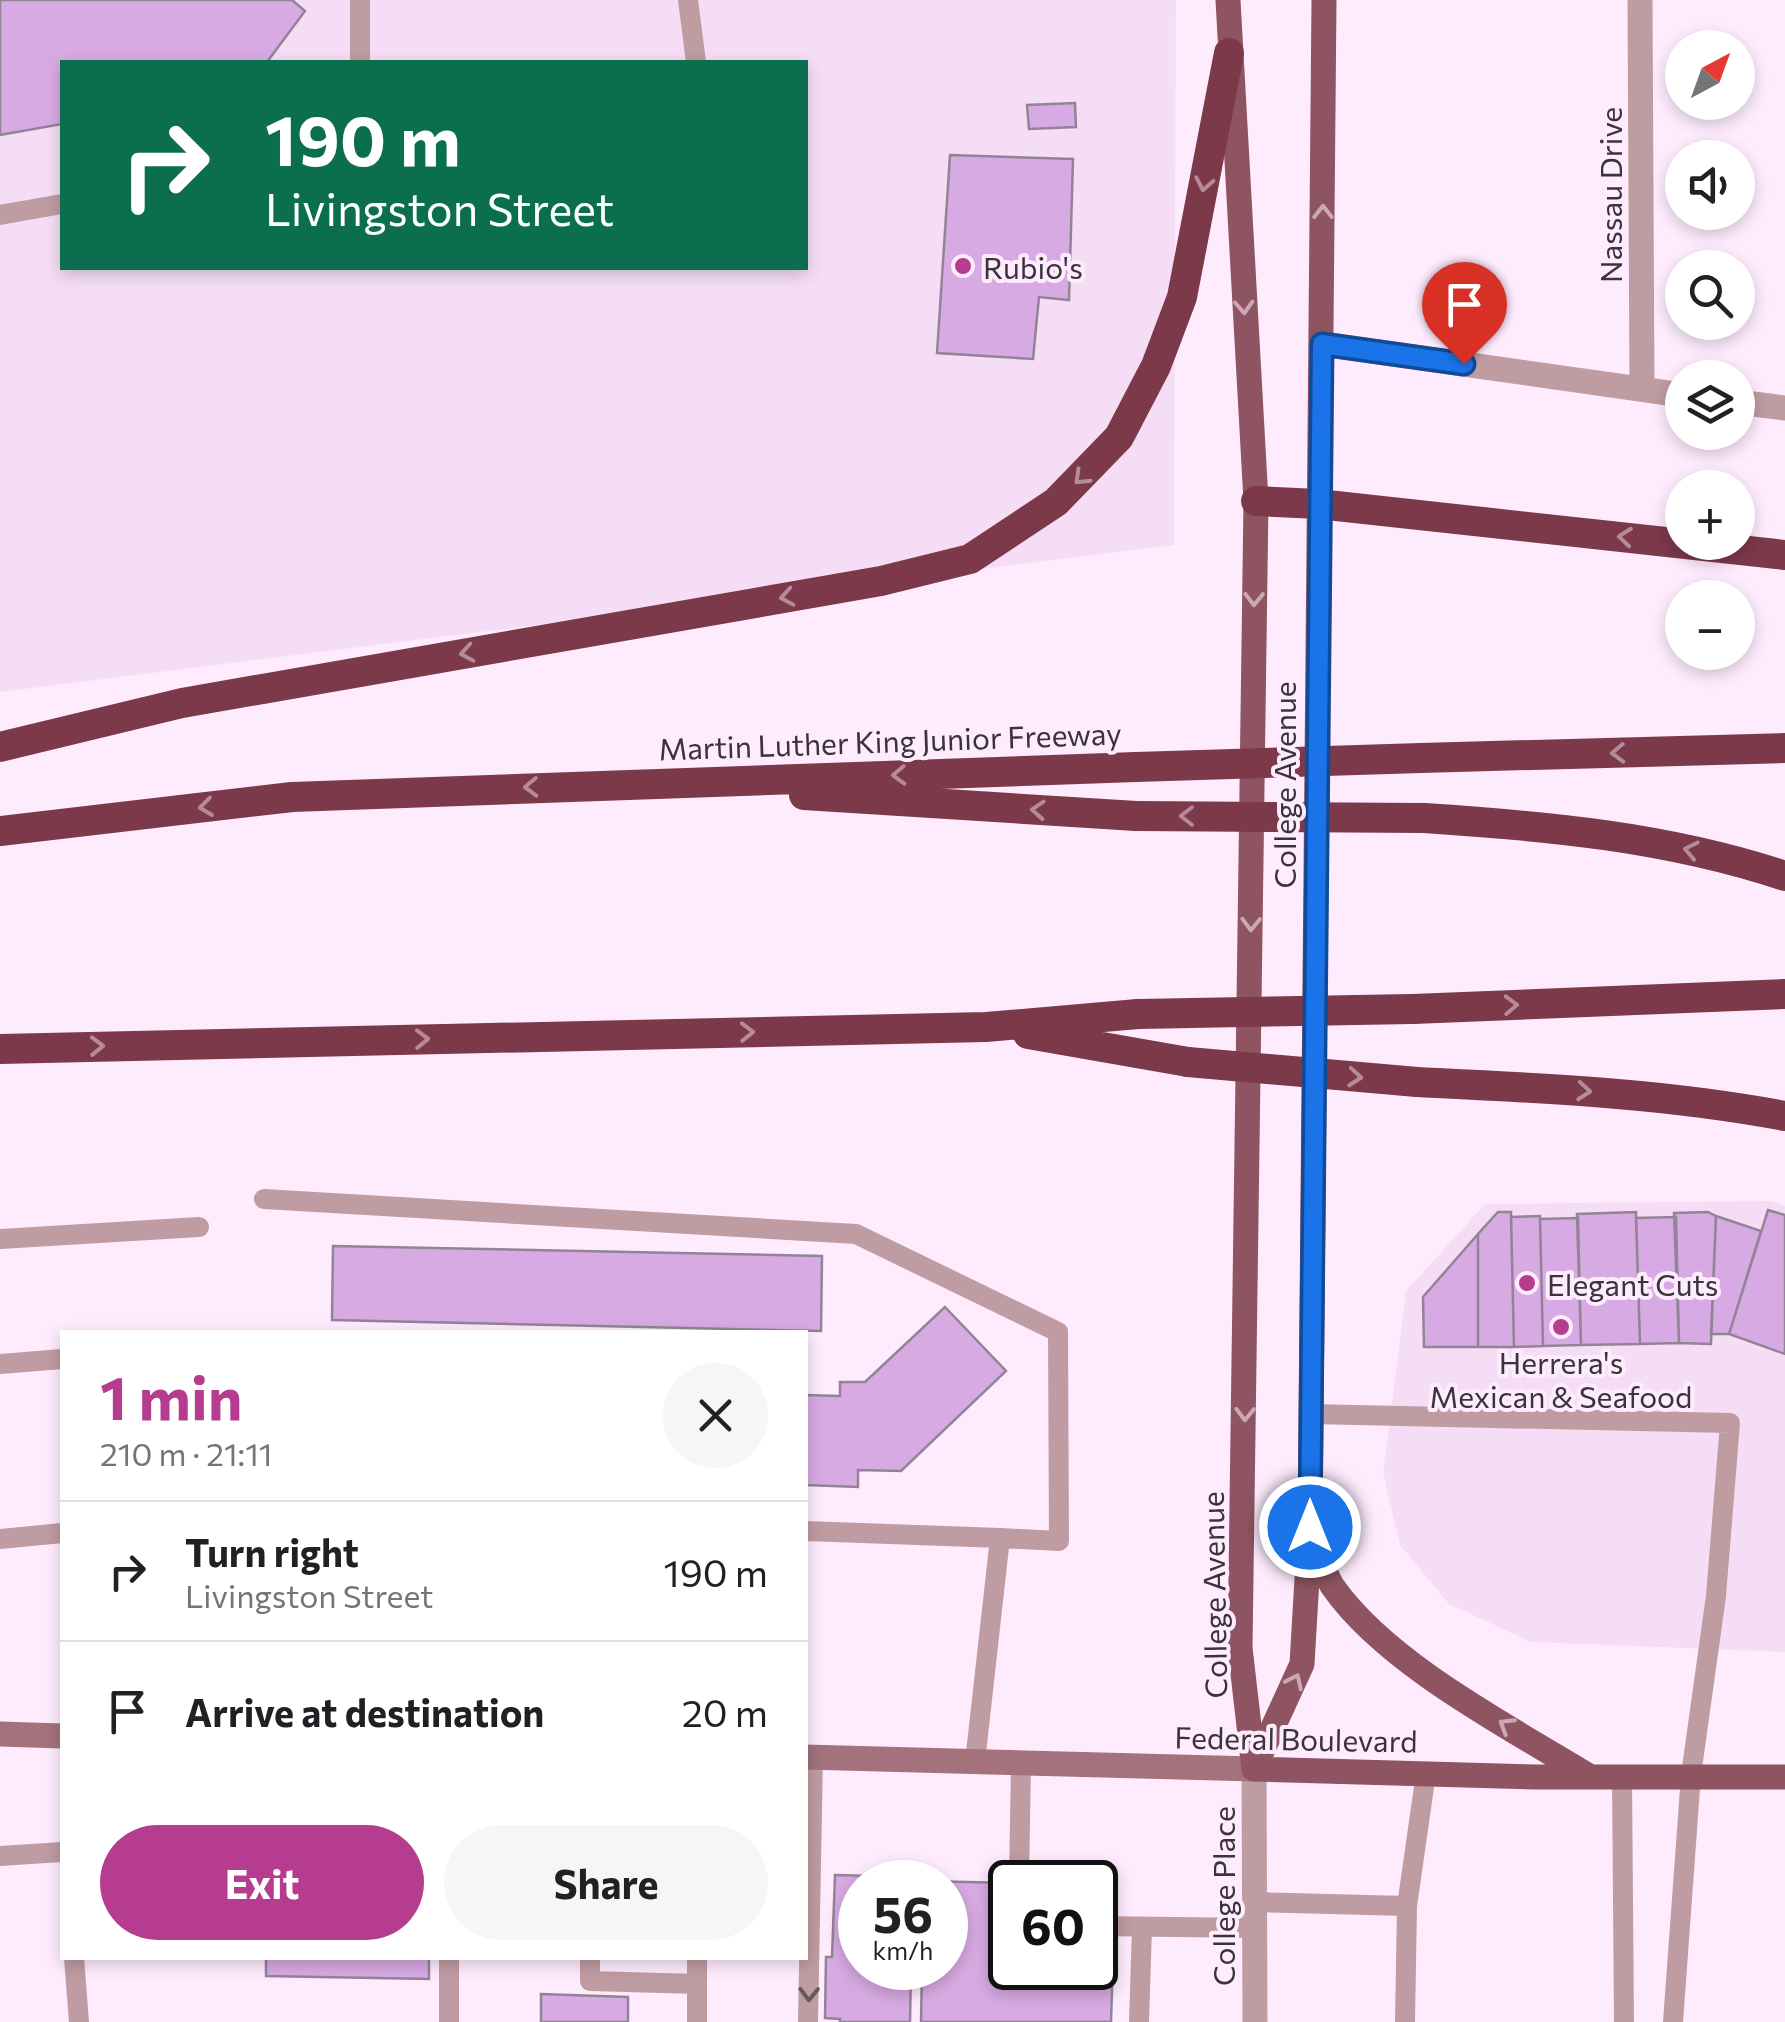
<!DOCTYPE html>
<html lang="en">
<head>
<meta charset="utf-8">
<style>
	body { margin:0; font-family:Commissioner,sans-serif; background:#f6f6f6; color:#202124; height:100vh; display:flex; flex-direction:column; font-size:38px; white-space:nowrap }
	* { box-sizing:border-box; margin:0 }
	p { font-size:32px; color:#757577 }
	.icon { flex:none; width:55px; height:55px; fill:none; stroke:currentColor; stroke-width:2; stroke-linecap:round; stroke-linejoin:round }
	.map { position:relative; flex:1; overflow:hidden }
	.drawer { position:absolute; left:60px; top:1330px; width:748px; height:630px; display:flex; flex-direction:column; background:#fff; border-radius:0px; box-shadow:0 5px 15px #0003 }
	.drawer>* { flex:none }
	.banner { position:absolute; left:60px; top:60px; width:748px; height:210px; border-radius:0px; box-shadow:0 5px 15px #0003; background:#0b6e4f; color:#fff; overflow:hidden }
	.needle { width:65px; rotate:41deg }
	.controls { position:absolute; left:1665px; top:30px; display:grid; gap:20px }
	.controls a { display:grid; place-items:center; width:90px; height:90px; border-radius:50%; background:#fff; box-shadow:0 5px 15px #0003; font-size:50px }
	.speed { position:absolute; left:838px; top:1860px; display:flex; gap:20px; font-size:50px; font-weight:700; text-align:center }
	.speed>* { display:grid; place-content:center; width:130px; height:130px; border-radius:50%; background:#fff; box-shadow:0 5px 15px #0003; line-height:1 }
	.speed small { font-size:25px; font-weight:400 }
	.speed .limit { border:5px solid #111; border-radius:15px; background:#fff; color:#111 }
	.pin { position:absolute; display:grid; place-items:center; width:85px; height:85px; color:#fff; margin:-102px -42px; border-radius:50% 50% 50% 0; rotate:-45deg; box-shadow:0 0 10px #0007 }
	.pin .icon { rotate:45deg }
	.me { position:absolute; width:110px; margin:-55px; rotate:0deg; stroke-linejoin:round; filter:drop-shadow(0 0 8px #0008) }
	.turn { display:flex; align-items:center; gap:35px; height:210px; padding:0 40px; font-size:45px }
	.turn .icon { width:130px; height:130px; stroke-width:2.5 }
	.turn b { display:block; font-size:70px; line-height:85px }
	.round { display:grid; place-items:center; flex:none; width:105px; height:105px; border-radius:52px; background:#f6f6f6 }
	.headline { display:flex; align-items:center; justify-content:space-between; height:170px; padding:0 40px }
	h1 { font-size:60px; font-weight:700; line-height:75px; color:#b53c8f }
	.primary-button { display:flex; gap:20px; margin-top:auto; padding:20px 40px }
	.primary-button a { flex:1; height:115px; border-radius:60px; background:#b53c8f; color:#fff; font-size:40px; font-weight:700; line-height:115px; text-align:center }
	.primary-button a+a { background:#f6f6f6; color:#202124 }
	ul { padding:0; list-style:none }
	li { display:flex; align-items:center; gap:30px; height:140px; padding:0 40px; border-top:2px solid #e0e0e0 }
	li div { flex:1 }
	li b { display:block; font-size:38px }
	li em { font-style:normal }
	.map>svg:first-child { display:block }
</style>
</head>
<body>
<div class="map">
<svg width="1785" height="2022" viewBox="0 0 1785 2022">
	<rect width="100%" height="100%" fill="#feecfe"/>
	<!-- built -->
	<path fill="#f5def5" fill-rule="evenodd" d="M0 0H1176L1174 545 0 692ZM62 62H805V268H62Z
		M1771 1201 1785 1206V1652L1531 1642 1449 1604 1400 1545 1383 1473 1406 1291 1485 1204Z"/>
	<!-- building -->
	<path fill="#d8aae3" stroke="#928496" stroke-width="2.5" d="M0 0H292L305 11 267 62H62V124L0 135Z
		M1075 103 1076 127 1029 129 1027 105Z
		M950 155 1073 159 1069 300 1039 297 1033 359 937 353Z
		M1768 1210 1785 1215V1354L1729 1334Z
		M1498 1212H1511L1514 1347H1478V1234Z
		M1636 1212 1640 1344 1581 1345 1577 1214Z
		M1708 1212 1716 1216 1711 1344 1679 1343 1674 1213Z
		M1540 1216 1543 1346 1514 1347 1511 1217Z
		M1716 1216 1761 1231 1729 1334H1711Z
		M1676 1217 1679 1343 1640 1344 1636 1218Z
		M1578 1218 1581 1345 1543 1346 1540 1219Z
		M1478 1234V1347H1424L1423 1297Z
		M333 1246 822 1256 821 1331 332 1320Z
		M945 1307 1006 1371 901 1471 858 1470V1487L805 1485V1395L840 1396V1382H865Z
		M835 1875 913 1877V1882H860V1968H911L910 2022H840V2019L825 2018 826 1957H832Z
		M924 1881 1010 1883V1968H1095V1958L1113 1959 1111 2022H921L922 1968H945V1882Z
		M266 1958H429V1979L266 1976Z
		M541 1994 628 1997V2022H541Z"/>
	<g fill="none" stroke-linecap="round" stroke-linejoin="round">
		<!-- service -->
		<path stroke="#bf9ca2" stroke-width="20" d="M688 0 696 62
			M360 62V0
			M0 215 62 204
			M264 1199 856 1234 1058 1332 1059 1541 1000 1538 975 1762
			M0 1239 199 1227
			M0 1364 62 1359
			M1310 1414 1730 1423 1716 1596 1691 1775 1673 2022
			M805 1531 1000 1538
			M0 1539 62 1533
			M1622 1776 1624 2022
			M0 1856 62 1852
			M1019 1882 1021 1763
			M1255 1902 1407 1906
			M1095 1926 1254 1928
			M74 1958 79 2022
			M590 1958V1981L697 1984
			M449 2022V1958
			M697 2022V1958
			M808 2022 813 1757
			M1139 2022 1142 1927
			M1405 2022 1407 1906 1426 1773"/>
		<!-- minor -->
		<path stroke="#bf9ca2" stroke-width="25" d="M1640 0 1642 389
			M1322 344 1682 395
			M1738 402 1785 408
			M1254 1769 1255 2022"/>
		<!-- secondary -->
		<path stroke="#a3727c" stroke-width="25" d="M0 1734 62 1736
			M805 1757 1254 1769"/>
		<!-- primary -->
		<path stroke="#8e5461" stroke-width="25" d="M1228 0 1256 501 1240 1648 1254 1769
			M1313 1537C1319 1553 1324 1573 1333 1587 1387 1664 1509 1727 1589 1776
			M1254 1769 1302 1664 1310 1527 1324 0
			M1254 1769 1537 1777H1785"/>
		<!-- motorway -->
		<path stroke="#7b394a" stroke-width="30" d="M1256 501 1318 504 1785 555
			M0 747 182 703 881 581 970 559 1056 502 1119 437 1156 366 1182 297 1229 53
			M1421 758 1785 748
			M804 795 1136 816
			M1424 818C1547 826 1668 837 1785 876
			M0 831 292 797 1136 767
			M1413 1009 1785 994
			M1028 1034 1188 1062
			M0 1049 986 1027 1138 1014
			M1417 1082C1540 1088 1664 1093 1785 1116"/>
		<!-- motorway-bridge -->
		<path stroke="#7b394a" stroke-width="30" d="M1136 767 1421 758
			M1136 816 1424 818
			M1138 1014 1413 1009
			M1188 1062 1417 1082"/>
	</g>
	<!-- one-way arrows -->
	<defs><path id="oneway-chevron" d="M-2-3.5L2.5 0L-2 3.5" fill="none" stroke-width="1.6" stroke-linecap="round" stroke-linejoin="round" transform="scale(2.5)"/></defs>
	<g stroke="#b68a9b">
		<use href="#oneway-chevron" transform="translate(1204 184) rotate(101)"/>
		<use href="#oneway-chevron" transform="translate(1081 478) rotate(136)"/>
		<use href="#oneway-chevron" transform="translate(1625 537) rotate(-174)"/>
		<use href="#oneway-chevron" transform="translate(787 597) rotate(170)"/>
		<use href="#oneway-chevron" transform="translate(467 653) rotate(170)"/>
		<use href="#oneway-chevron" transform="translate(1618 753) rotate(178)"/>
		<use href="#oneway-chevron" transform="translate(899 775) rotate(178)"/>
		<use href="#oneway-chevron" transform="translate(531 787) rotate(178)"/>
		<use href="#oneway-chevron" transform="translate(206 807) rotate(173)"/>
		<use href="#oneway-chevron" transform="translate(1038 810) rotate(-176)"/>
		<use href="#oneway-chevron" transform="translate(1187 816) rotate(-180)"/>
		<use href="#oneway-chevron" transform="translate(1691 850) rotate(-168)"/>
		<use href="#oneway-chevron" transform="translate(1511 1005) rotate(-2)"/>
		<use href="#oneway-chevron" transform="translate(747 1032) rotate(-1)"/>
		<use href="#oneway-chevron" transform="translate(422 1039) rotate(-1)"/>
		<use href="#oneway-chevron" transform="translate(97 1046) rotate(-1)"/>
		<use href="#oneway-chevron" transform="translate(1355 1077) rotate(5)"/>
		<use href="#oneway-chevron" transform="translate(1584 1091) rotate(5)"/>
	</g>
	<g stroke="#cca8b7">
		<use href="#oneway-chevron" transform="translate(1323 212) rotate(-90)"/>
		<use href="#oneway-chevron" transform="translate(1244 307) rotate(87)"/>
		<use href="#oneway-chevron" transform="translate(1254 599) rotate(91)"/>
		<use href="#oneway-chevron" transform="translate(1251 924) rotate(91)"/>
		<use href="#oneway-chevron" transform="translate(1245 1414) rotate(91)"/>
		<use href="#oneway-chevron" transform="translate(1295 1681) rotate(-65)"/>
		<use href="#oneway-chevron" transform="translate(1506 1725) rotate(-148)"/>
	</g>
	<use stroke="#69585e" href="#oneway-chevron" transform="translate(809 1994) rotate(91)"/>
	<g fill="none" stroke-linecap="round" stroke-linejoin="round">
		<!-- route casing -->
		<g stroke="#114b97" stroke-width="25">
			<path id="route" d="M1310 1527 1322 344 1464 364"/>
		</g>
		<!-- route -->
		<use href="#route" stroke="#1a73e8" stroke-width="18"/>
	</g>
	<!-- markers -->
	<g fill="#b53c8f" stroke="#feecfe" stroke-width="4">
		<circle cx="963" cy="266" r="10"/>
		<circle cx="1527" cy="1283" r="10"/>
		<circle cx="1561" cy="1327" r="10"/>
	</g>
	<g text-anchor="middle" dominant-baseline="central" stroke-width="8" stroke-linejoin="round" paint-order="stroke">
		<!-- street labels -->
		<g font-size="30" fill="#3a333a" stroke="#feecfe">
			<text transform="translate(1609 195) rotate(-90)">Nassau Drive</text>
			<text transform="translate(890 740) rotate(-2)">Martin Luther King Junior Freeway</text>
			<text transform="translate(1283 785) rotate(-90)">College Avenue</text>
			<text transform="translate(1213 1595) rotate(-91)">College Avenue</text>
			<text transform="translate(1296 1738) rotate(1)">Federal Boulevard</text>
			<text transform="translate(1222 1896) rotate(-90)">College Place</text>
		</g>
		<!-- poi labels -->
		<g font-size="30" fill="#3a333a" stroke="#feecfe" text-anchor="start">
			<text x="983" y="266">Rubio's</text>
			<text x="1547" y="1283">Elegant Cuts</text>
			<text x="1561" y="1361" text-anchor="middle">Herrera's<tspan x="1561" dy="34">Mexican &amp; Seafood</tspan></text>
		</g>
	</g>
</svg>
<div class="controls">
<a><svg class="needle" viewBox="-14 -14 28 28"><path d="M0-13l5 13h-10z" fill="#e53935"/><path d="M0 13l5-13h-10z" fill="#757577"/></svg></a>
<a><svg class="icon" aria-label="sound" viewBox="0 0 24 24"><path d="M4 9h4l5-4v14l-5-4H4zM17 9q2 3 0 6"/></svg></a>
<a><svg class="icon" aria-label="search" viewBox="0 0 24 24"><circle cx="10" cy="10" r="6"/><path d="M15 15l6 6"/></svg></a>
<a><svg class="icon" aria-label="layers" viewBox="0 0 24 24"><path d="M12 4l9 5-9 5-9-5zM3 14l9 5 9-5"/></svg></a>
<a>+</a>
<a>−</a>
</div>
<div class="speed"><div>56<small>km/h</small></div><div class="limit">60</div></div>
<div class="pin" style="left:1464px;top:364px;background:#d93025"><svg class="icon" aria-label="arrive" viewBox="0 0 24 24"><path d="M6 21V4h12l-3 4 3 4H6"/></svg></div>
<svg class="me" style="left:1310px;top:1527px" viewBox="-20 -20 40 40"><circle r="17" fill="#1a73e8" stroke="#fff" stroke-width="3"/><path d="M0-11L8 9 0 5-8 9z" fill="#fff"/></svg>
<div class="banner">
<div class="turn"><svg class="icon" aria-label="right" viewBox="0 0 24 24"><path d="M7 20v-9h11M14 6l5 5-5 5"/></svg><div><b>190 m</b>Livingston Street</div></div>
</div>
<section class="drawer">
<div class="headline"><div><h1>1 min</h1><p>210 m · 21:11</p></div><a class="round"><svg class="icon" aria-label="close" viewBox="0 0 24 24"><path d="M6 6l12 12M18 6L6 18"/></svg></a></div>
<ul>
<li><svg class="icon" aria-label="right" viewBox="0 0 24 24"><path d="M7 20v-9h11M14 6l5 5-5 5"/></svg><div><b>Turn right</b><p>Livingston Street</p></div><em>190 m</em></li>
<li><svg class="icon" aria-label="arrive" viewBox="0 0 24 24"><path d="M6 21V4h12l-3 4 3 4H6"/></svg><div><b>Arrive at destination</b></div><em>20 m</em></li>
</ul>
<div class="primary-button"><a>Exit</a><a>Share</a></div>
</section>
</div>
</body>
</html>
